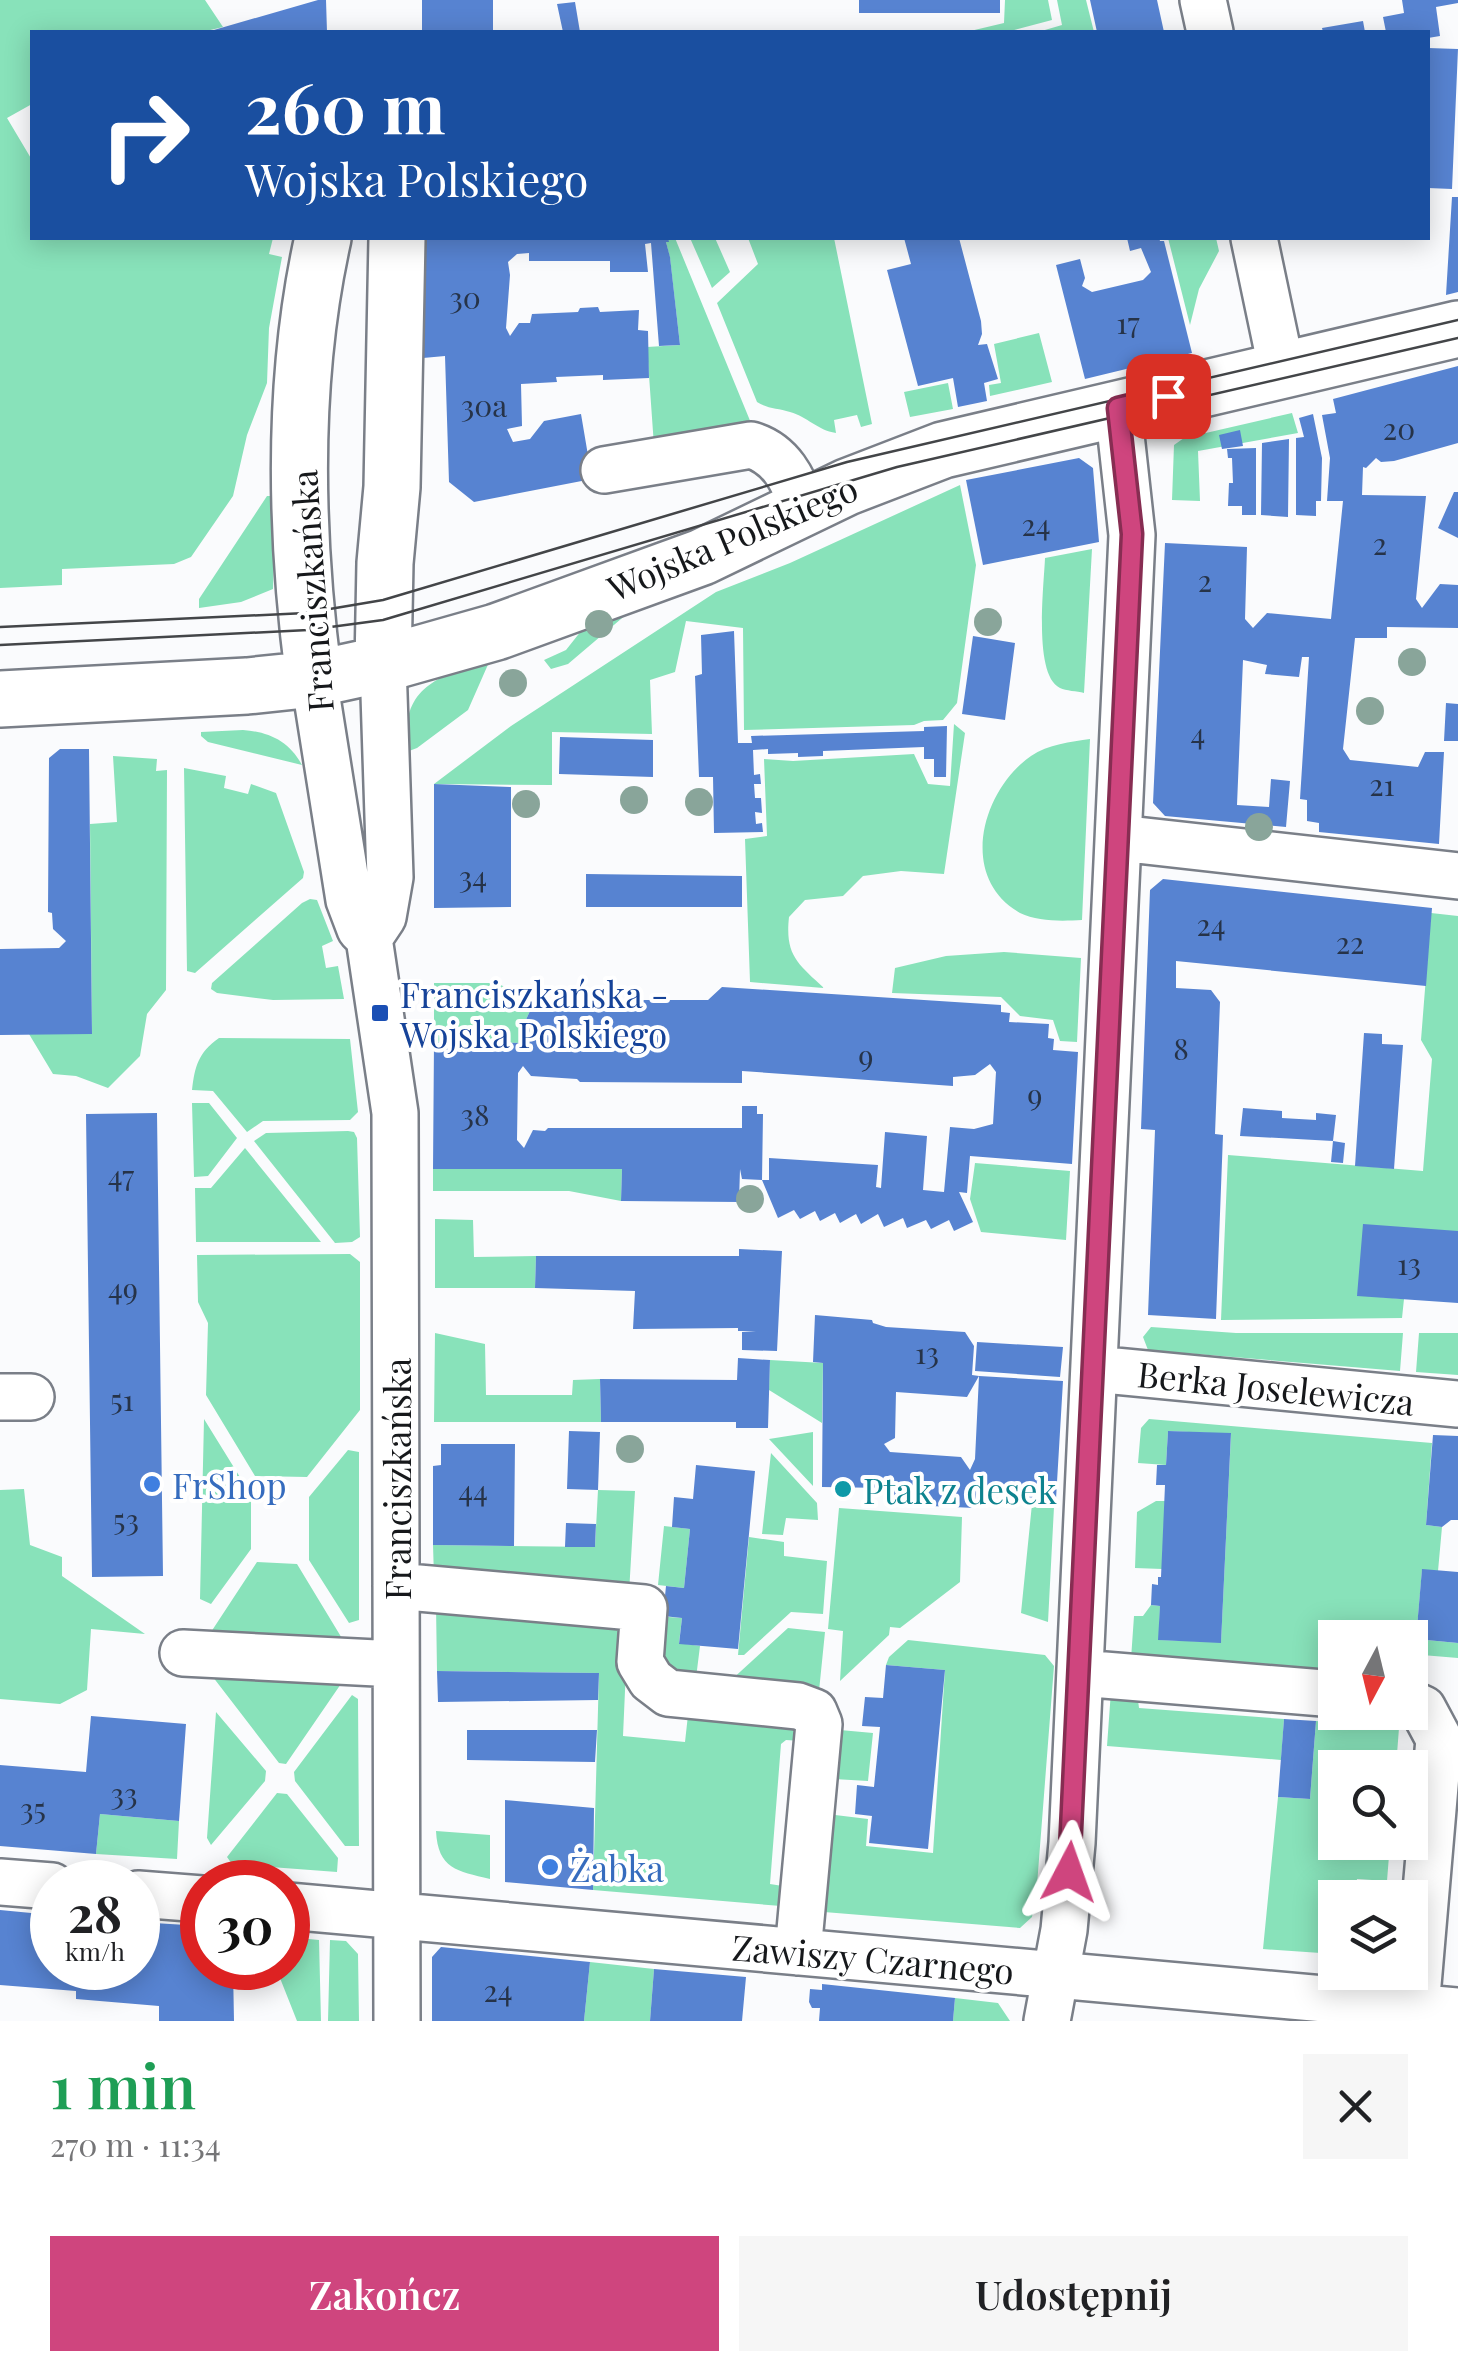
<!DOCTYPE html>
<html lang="pl">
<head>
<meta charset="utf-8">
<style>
	body { margin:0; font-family:"Playfair Display",serif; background:#f6f6f6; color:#202124; height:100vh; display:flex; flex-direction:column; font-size:38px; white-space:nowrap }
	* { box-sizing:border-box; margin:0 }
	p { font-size:32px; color:#757577 }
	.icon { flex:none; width:55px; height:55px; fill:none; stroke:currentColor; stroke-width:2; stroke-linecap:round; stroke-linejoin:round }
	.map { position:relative; height:2021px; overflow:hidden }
	.sheet { display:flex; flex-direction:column; background:#fff; flex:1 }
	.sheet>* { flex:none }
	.top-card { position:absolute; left:30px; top:30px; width:1400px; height:210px; border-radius:0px; box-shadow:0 5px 25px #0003; background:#1a4fa0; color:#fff; overflow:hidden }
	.needle { width:65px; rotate:187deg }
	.tools { position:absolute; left:1318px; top:1620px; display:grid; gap:20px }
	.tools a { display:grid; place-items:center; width:110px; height:110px; border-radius:0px; background:#fff; box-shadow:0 5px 25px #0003; font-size:50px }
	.speed { position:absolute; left:30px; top:1860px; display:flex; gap:20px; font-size:50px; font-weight:700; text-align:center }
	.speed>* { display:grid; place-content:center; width:130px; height:130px; border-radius:50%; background:#fff; box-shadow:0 5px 25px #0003; line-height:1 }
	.speed small { font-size:25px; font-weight:400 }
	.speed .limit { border:15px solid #d22; background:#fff; color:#111 }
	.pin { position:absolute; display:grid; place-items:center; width:85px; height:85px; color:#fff; margin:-42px; border-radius:20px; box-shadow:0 5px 15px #0006 }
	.me { position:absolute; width:110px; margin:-55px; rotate:4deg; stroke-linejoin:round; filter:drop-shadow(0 0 8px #0008) }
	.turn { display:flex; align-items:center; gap:35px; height:210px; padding:0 50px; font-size:45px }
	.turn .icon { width:130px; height:130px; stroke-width:2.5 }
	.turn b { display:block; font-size:70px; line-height:85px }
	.round { display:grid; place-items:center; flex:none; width:105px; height:105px; border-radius:0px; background:#f6f6f6 }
	.overview { display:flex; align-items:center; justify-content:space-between; height:170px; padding:0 50px }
	h1 { font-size:60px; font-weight:600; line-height:75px; color:#1e9e55 }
	.cta { display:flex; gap:20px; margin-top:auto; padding:20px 50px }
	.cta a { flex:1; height:115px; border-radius:0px; background:#cf457e; color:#fff; font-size:40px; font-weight:600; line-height:115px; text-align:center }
	.cta a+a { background:#f6f6f6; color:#202124 }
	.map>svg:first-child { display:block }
</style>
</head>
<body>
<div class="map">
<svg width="1458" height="2021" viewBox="0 0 1458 2021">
	<rect width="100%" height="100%" fill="#fafbfd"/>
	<!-- green -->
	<path fill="#88e2ba" d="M0 0H205L223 27 202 32H32V104L7 118 32 160V238H273L269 254 282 257 269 328 267 383 247 435 233 496 191 557 174 564 62 569V585L0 588Z
		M1005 0H1048L1052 20 1007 32H966L1004 23Z
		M1057 0H1086L1094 32H1038L1062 25Z
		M668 238H675L751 423 654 446 647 347 680 345 670 258 666 242Z
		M690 238H715L730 272 712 288Z
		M748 238H834L872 424 861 427 857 415 834 420 836 433C817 430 808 417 790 412 778 408 768 409 757 402L717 303 758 264Z
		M1168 238H1216L1219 251 1199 289 1190 325Z
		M1039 333 1052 382 990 396 989 385 1001 383 994 344Z
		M948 383 953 409 910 417 904 392Z
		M1292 413 1298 433 1198 451 1200 501 1172 500 1174 445 1184 438Z
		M960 485 976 565 957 703 943 720 924 721 914 725 744 730 743 628 686 621 675 672 650 680 652 734 552 732V785L434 784 511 726 716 592 790 563Z
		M267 496H276L273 589 241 602 199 608V599Z
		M1092 549 1084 693C1077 691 1066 691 1060 688 1033 675 1044 586 1045 558Z
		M622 610 628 613 568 664 551 669 544 660 566 650 589 621Z
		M490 660 468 710 417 748 409 751C397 687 441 675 490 660Z
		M954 724 965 733 944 874 901 871 863 876 843 896 805 900 789 917C785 955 797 963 824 988L750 982 745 839 767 836 764 759 793 761 914 754 928 784 950 786Z
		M243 730C269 732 289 741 302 765L208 742 201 736V732Z
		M1090 739 1082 920C1063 921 1038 922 1020 913 958 878 981 791 1031 756 1048 744 1071 742 1090 739Z
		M113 756 157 759 156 771 167 770 166 990 147 1014 140 1056 108 1088 76 1076 53 1074 29 1034 92 1033 90 824 117 822Z
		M184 768 226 776 224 788 248 794 251 784 276 793 304 872 303 878 195 973 187 971Z
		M310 899 317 900 333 941 322 946 326 968 338 966 344 999 273 1000 217 993 211 989 212 983 302 903Z
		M1431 913 1458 916V1231L1357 1295 1404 1299 1402 1318 1221 1320 1228 1155 1423 1171 1432 1059 1421 1040Z
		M1004 952 1081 958 1077 1042 1060 1041 1053 1020 1020 1016 1001 997 892 993 895 968 946 956Z
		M434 983H496L535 1000 524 1024 523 1043 434 1042Z
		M219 1038 350 1039 358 1112 350 1120 263 1121 247 1132 213 1091 192 1090C195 1066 198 1053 219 1038Z
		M192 1103H209L237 1138 208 1176 194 1177Z
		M348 1131 354 1132 357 1138 360 1237 352 1242 335 1243 254 1141 266 1133Z
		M245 1148 321 1242H196L195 1188H211Z
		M975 1163 1070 1171 1066 1240 981 1232 970 1199Z
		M433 1169H622L621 1201 569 1191H433Z
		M435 1219 473 1220 474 1257 536 1256 535 1288H435Z
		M350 1254 360 1262V1410L307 1477 255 1476 206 1395 208 1323 198 1302 197 1255Z
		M1151 1327 1236 1333H1403L1400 1371 1148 1350 1143 1337Z
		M435 1333 485 1344 486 1395H572L573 1380 600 1379 601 1422H434Z
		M1419 1333H1458V1375L1416 1372Z
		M770 1360 823 1363 822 1423 769 1390Z
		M204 1419 251 1495V1549L211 1604 200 1599Z
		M1149 1419 1432 1443 1426 1525 1442 1527 1438 1571 1422 1570 1416 1639 1458 1643V1658L1410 1654V1638H1335V1648H1323L1322 1672 1131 1659 1134 1616H1143L1151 1605 1160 1606 1159 1640 1221 1642 1231 1434 1168 1431 1166 1465 1138 1463 1141 1428Z
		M813 1432V1486L769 1439Z
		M348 1450 359 1452V1620L349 1623 309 1560V1497Z
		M771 1453 817 1503 818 1520 786 1518 783 1535 762 1534Z
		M24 1489 30 1545 62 1557V1576L145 1634 91 1629 87 1690 60 1704 0 1699V1490Z
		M598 1490 635 1491 629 1593 434 1577 433 1545 595 1547Z
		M1156 1501H1165L1162 1569 1135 1568 1137 1512Z
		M1032 1504 1054 1507 1048 1622 1021 1613Z
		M839 1508 962 1517 960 1582 900 1628 890 1627 889 1635 840 1681 843 1631 828 1629Z
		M664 1526 690 1529 684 1588 658 1585Z
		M749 1537 784 1542V1556L827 1561 823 1614 791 1612 744 1655H738Z
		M257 1562 297 1564 343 1640 341 1644 211 1632Z
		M436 1606 628 1623 623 1736 685 1742 688 1715 797 1727 802 1741 786 1740 781 1744 770 1884 789 1887 781 1906 593 1890 599 1673 437 1671Z
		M655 1616 682 1618 679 1643 700 1646 696 1678 658 1667Z
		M788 1628 825 1632 819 1691 729 1682Z
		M908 1640 1045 1655 1054 1666 1037 1885 1032 1917 1020 1928 824 1912 827 1814 868 1819 866 1846 933 1853 945 1670 886 1665 889 1657Z
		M206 1668 345 1678 286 1764 279 1763Z
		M1111 1691 1138 1700 1139 1708 1284 1719 1281 1760 1107 1746Z
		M352 1695 358 1699 359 1846H345L295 1781 294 1772Z
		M216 1712 266 1771 265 1781 211 1845 207 1838Z
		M1316 1721 1399 1728 1396 1767 1335 1768V1842L1390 1843 1387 1881 1357 1879 1355 1897 1335 1898V1954L1263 1949 1278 1797 1310 1799Z
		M840 1730 873 1733 868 1781 834 1779Z
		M277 1793 287 1794 338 1858 337 1872 232 1864 227 1857Z
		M100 1814 179 1821 177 1859 96 1854Z
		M436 1831 490 1835V1879C457 1871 438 1869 436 1831Z
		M288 1937 319 1940 321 2021H297L276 1968H288Z
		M330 1940 346 1941 358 1954 359 2021H328Z
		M590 1962 654 1969 650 2021H584Z
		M955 1998 998 2003 1010 2021H953Z"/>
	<!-- building -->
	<path fill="#5783d1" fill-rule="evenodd" d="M318 0H326L327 32H207Z
		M422 0H493V32H422Z
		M859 0H1000V13H859Z
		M1090 0H1157L1164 32H1097Z
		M1402 0H1458V3L1436 7 1440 36 1428 38V32H1386L1383 17 1404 13Z
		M575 2 580 32H563L557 4Z
		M1363 21 1365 32H1323L1322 28Z
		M1428 48 1458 49 1452 189 1428 188Z
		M1452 197H1458V292L1446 295Z
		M426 238H668L669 242H666L670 257 680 345 659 346 651 243 645 244 648 272H610V261H529V253L517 254 508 262 510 275 506 328 510 336 519 323H530L532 314 578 312 580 308 598 307 600 312 639 310 638 330 648 331 649 378 603 380V375L556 377 557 382 521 384 522 426 507 429 513 442 530 439 544 421 581 414 592 479 474 502 449 482 445 356 423 358Z
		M904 238H959L981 321 982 334 978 345 987 344 998 379 984 383 987 401 958 407 953 378 918 386 887 270 911 264Z
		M1127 238H1159L1160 241H1164L1192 353 1085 379 1056 265 1080 259 1085 278 1082 286 1092 292 1143 280 1151 272 1141 248 1130 251Z
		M1458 366V443L1394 461 1381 462 1376 458 1366 468 1363 467 1362 495 1426 496 1416 599 1422 608 1440 584 1458 585V628L1387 627V638H1355L1343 749 1350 760 1418 767 1425 752H1444L1439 844 1319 832V823L1307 821V800L1300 799 1309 657H1302L1299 677 1265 674 1267 665 1243 660 1237 805 1269 807 1271 779 1290 781 1286 827 1165 816 1153 803 1165 543 1247 547 1245 619 1253 628 1267 613 1331 619 1343 501H1327L1330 458 1322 415 1336 413 1333 399Z
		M1313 414 1322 458 1321 501H1316V516L1296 515V438L1304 437 1299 418Z
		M1240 430 1243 446 1222 449 1219 435Z
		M1289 439 1288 517 1261 515 1262 443Z
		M1256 448V515H1242V506H1228L1229 483H1233L1232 458H1228L1227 449Z
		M1079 458 1093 468 1099 542 983 565 966 480Z
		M1454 492H1458V538L1438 528Z
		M734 631 738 743H752L751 736 924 731V727L947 726 946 777H934V759H924V747L823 751V756L798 757V753L768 754V749L753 750 754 775 760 774 761 784H754L755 798H761L762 813 755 812 756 824 762 823 763 832 714 833 713 777H699L695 676 702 674 701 635Z
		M973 636 1015 643 1005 720 962 714Z
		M1446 703 1458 704V741H1444Z
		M560 737 653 740V777L559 774Z
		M60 749H89L92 1034 0 1035V949L59 948 66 941 53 929 52 913 48 912 49 758Z
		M434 784 511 787V907L434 908Z
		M586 874 742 876V907H586Z
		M1163 879 1432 908 1426 986 1176 961V988L1211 990 1220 1002 1215 1134 1223 1135 1216 1319 1148 1315 1155 1130 1141 1129 1150 890Z
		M722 987 1001 1005V1012L1010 1013 1009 1022 1049 1024 1048 1038 1054 1039 1053 1050 1078 1052 1072 1164 970 1156 967 1193 959 1192 973 1222 954 1231 949 1220 931 1229 926 1220 907 1228 903 1218 884 1227 878 1214 861 1224 856 1214 840 1223 835 1213 820 1221 815 1211 800 1219 794 1210 778 1218 762 1180 742 1179 740 1169 739 1202 621 1201 622 1169H433L434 1042 523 1043 524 1024 535 1000H708ZM990 1064 996 1072 993 1124 974 1129 950 1127 944 1192 923 1190 927 1136 885 1132 881 1188 876 1187 878 1165 769 1158V1180H762L763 1114H757V1106H742V1128H548L545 1131 533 1130 524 1148 517 1140 518 1073 523 1066 531 1076 577 1079 580 1082 742 1083V1071L953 1086V1077L975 1075Z
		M1364 1033 1382 1034V1044L1403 1045 1394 1169 1355 1166Z
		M1243 1108 1282 1111V1118L1316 1120V1113L1336 1115 1333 1141 1345 1143 1343 1163 1331 1162 1333 1141 1240 1136Z
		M157 1113 163 1576 92 1577 86 1114Z
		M1363 1224 1458 1231V1303L1357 1296Z
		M739 1249 782 1251 777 1351 742 1350V1332L756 1331H738V1328L633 1329 635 1291 535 1288 536 1256H739Z
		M815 1315 872 1320 873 1323 886 1327 965 1332 974 1346 972 1375 979 1376 967 1397 896 1392 895 1438 884 1444 890 1452 961 1457 970 1470 975 1459 979 1376 1063 1381 1056 1499 976 1494 975 1508 886 1504V1488L822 1487 823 1363 813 1362Z
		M977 1342 1063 1347 1060 1377 975 1371Z
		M738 1358 770 1360 768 1428H736V1422H601L600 1379 737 1380Z
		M569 1431 600 1432 598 1490 567 1489Z
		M1168 1431 1231 1433 1221 1643 1158 1640 1160 1606 1151 1605 1152 1584 1158 1585V1577H1161L1165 1485H1156L1157 1465H1166Z
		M1433 1435 1458 1436V1520H1451L1442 1527 1426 1525Z
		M441 1444H515L514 1546 433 1545V1466L441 1465Z
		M696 1465 755 1471 738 1649 679 1644 682 1618 663 1616 666 1586 684 1588 690 1529 672 1527 674 1497 693 1499Z
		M566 1523 596 1524 595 1547H565Z
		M1422 1569 1458 1572V1643L1416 1639Z
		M886 1665 945 1670 928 1849 869 1843 872 1816 855 1814 857 1785 874 1787 880 1727 862 1726 865 1697 883 1698Z
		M437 1671 599 1673 598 1700 438 1702Z
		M91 1716 186 1724 179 1821 100 1814 96 1854 0 1846V1765L86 1772Z
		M1284 1719 1316 1721 1310 1799 1278 1797Z
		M467 1730H597L595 1762 467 1760Z
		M505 1800 594 1808 593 1890 505 1882Z
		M0 1910 52 1915V1968H138V1922L202 1926V1968H233L234 2021H159V2006L76 1999V1991L0 1985Z
		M441 1947 590 1962 584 2021H432V1957Z
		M654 1969 746 1977 742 2021H650Z
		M822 1984 955 1998 953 2021H819L820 2008H812L809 2002 810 1989 822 1990Z"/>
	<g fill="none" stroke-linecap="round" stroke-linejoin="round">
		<!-- minor casing -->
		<g stroke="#7a7f88" stroke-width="50">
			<path id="minor" d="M1203 0 1210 32
				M1254 238 1282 371
				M604 470 751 445C781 454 794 480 803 508
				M314 679 349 900 360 929 369 938 395 1113 397 2021
				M1119 838 1458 876
				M369 938 383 917 390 877 383 664
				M1094 1369 1458 1404
				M0 1397H31
				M396 1586 644 1608 640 1662 651 1680 668 1693 798 1706 814 1712 819 1724 798 1952
				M183 1653 396 1664
				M1080 1673 1335 1694
				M1410 1703 1423 1709 1439 1739 1416 2008
				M0 1882 52 1886
				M138 1894 202 1899
				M288 1906 1458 2011
				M1047 2021 1064 1930 1072 1843 1132 535 1118 408"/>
		</g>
		<!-- major casing -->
		<g stroke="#7a7f88" stroke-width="60">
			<path id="major" d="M383 664 385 563 392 487 397 238
				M314 679C295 534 291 381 323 238
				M0 699 247 686 314 679 383 664 496 632 702 557 847 487 943 450 1458 329"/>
		</g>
		<!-- minor -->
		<use href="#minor" stroke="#fff" stroke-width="45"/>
		<!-- major -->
		<use href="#major" stroke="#fff" stroke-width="55"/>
		<!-- tram -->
		<path stroke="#434548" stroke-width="2.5" d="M0 627 306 613 383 600 847 462 1458 320
			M0 645 308 630 383 620 897 467 1458 338"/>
	</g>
	<!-- trees -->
	<g fill="#89a59a">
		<circle cx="988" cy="622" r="14"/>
		<circle cx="599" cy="624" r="14"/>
		<circle cx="1412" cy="662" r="14"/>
		<circle cx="513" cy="683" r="14"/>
		<circle cx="1370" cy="711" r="14"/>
		<circle cx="634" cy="800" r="14"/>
		<circle cx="699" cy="802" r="14"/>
		<circle cx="526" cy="804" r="14"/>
		<circle cx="1259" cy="827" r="14"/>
		<circle cx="750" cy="1199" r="14"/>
		<circle cx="630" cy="1449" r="14"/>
	</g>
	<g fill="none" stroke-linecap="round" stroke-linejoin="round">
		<!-- route casing -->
		<g stroke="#872d52" stroke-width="25">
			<path id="route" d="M1069 1872 1132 534 1118 408 1168 396"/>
		</g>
		<!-- route -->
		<use href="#route" stroke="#cf457e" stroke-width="18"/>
	</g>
	<!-- markers -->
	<rect fill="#1a4fb4" stroke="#fff" stroke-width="4" x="370" y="1003" width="20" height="20" rx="5"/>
	<g fill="#3f7fe0" stroke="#fff" stroke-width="4">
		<circle cx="152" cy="1484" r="10"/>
		<circle cx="550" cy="1867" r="10"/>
	</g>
	<circle fill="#0f9aa8" stroke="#fff" stroke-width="4" cx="843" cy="1489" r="10"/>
	<g text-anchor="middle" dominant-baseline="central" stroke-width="8" stroke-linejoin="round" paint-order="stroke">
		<!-- number labels -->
		<g font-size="30" fill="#263348">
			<text x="465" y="297">30</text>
			<text x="1128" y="322">17</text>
			<text x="484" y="405">30a</text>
			<text x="1399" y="428">20</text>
			<text x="1036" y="524">24</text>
			<text x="1380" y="543">2</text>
			<text x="1205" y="580">2</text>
			<text x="1198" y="733">4</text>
			<text x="1382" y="784">21</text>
			<text x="473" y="876">34</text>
			<text x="1211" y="924">24</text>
			<text x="1350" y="942">22</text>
			<text x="1181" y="1048">8</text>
			<text x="866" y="1055">9</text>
			<text x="1035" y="1094">9</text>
			<text x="475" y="1114">38</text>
			<text x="121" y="1175">47</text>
			<text x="1409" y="1263">13</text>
			<text x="123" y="1288">49</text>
			<text x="927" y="1352">13</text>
			<text x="122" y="1399">51</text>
			<text x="473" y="1490">44</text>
			<text x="126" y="1519">53</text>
			<text x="124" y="1793">33</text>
			<text x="33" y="1808">35</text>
			<text x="498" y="1990">24</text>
		</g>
		<!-- street labels -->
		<g font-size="35" fill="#16181b" stroke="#fff">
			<text transform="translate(732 537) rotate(-23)">Wojska Polskiego</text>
			<text transform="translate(311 591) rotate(-94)">Franciszkańska</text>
			<text transform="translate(1276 1387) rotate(6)">Berka Joselewicza</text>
			<text transform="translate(396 1479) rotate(-90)">Franciszkańska</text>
			<text transform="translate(873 1958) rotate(5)">Zawiszy Czarnego</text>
		</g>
		<!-- transit labels -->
		<g font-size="35" fill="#164399" stroke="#fff" text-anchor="start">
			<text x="400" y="993">Franciszkańska -<tspan x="400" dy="40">Wojska Polskiego</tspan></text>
		</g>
		<!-- shop labels -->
		<g font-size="35" fill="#366cbe" stroke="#fff" text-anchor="start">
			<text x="172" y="1484">FrShop</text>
			<text x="570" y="1867">Żabka</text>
		</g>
		<!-- culture labels -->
		<g font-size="35" fill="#0d838f" stroke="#fff" text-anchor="start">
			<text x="863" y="1489">Ptak z desek</text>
		</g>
	</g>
</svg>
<div class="tools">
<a><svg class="needle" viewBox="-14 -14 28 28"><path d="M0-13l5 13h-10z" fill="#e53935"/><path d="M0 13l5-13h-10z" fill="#757577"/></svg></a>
<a><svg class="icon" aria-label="search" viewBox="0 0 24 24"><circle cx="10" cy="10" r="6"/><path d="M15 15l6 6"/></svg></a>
<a><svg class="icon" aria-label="layers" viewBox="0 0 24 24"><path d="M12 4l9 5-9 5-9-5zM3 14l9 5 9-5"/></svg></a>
</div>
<div class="speed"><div>28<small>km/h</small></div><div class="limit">30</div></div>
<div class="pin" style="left:1168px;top:396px;background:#d93025"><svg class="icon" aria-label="arrive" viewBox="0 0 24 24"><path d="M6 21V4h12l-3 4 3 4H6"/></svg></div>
<svg class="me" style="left:1069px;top:1872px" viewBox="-20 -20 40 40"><path d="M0-17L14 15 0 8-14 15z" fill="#cf457e" stroke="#fff" stroke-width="4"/></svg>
<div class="top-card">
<div class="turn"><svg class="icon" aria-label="right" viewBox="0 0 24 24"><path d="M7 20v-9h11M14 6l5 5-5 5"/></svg><div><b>260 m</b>Wojska Polskiego</div></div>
</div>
</div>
<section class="sheet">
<div class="overview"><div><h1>1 min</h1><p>270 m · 11:34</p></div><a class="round"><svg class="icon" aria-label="close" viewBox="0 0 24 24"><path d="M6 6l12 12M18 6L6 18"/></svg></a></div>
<div class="cta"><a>Zakończ</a><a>Udostępnij</a></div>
</section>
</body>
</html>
